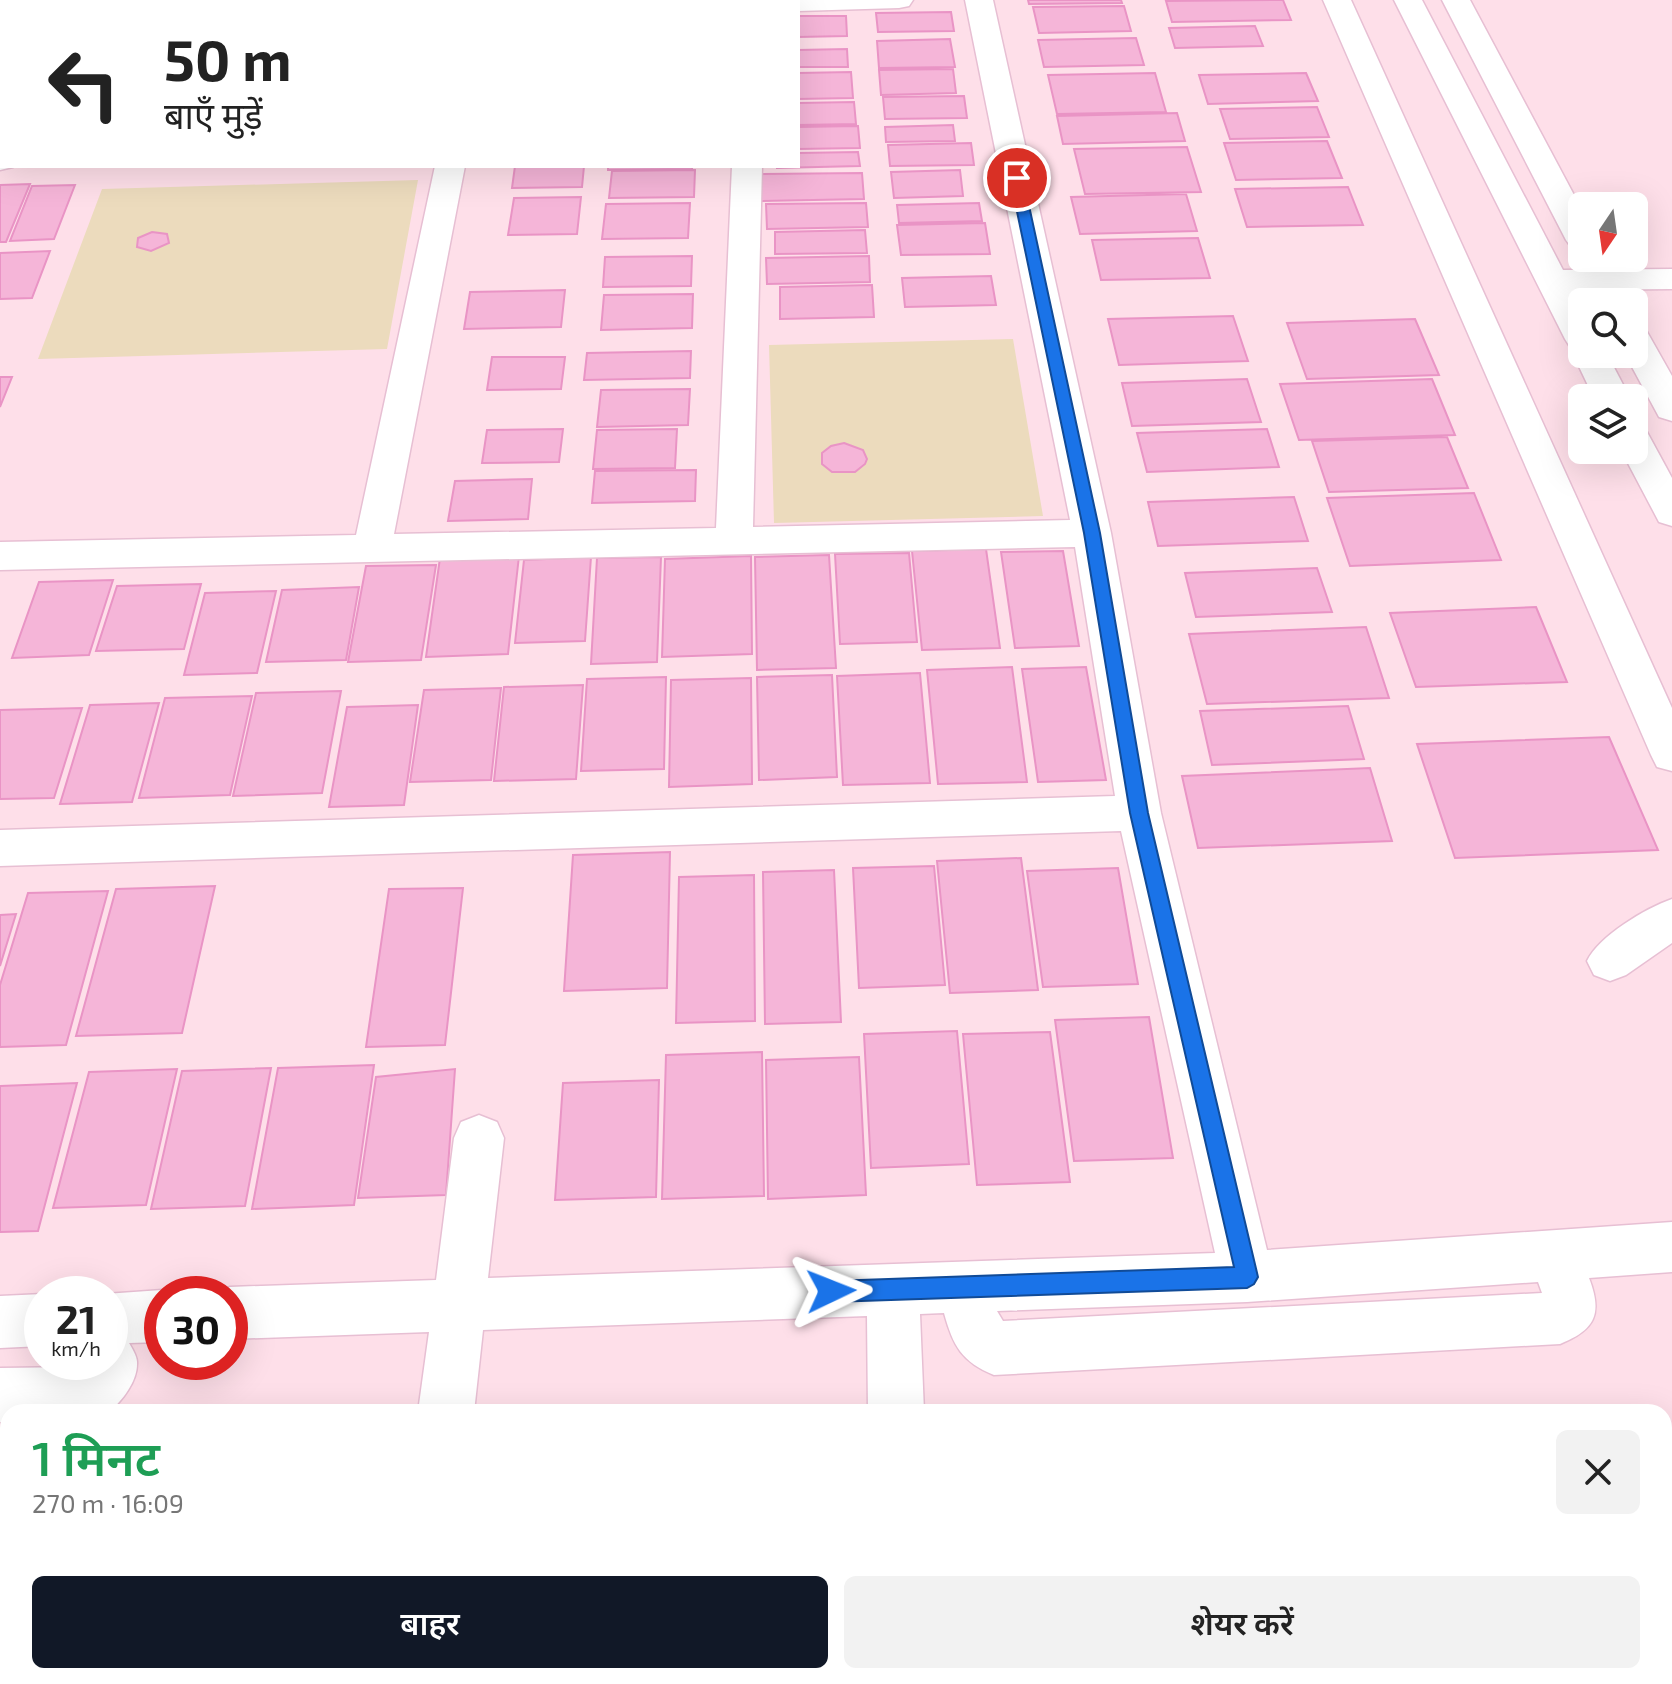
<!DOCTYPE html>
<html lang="hi">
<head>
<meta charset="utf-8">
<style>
	body { margin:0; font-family:"Exo 2","Noto Sans Devanagari",sans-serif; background:#f2f2f2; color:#222; height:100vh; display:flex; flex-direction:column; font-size:30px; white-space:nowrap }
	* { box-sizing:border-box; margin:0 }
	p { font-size:26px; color:#767676 }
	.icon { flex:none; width:44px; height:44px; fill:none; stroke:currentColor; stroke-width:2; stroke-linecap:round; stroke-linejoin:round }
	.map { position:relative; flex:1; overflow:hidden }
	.panel { position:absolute; left:0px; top:1404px; width:1672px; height:280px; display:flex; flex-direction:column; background:#fff; border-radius:24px 24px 0 0; box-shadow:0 8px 32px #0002 }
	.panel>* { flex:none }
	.banner { position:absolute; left:0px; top:0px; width:800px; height:168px; box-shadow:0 8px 32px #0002; background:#fff; color:#222; overflow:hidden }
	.needle { width:52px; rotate:193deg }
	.buttons { position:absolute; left:1568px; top:192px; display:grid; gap:16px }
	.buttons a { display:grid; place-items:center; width:80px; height:80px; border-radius:12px; background:#fff; box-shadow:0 8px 32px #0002; font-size:40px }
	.speed { position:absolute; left:24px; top:1276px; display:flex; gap:16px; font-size:40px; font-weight:700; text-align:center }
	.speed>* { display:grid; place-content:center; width:104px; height:104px; border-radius:50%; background:#fff; box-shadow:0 8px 32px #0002; line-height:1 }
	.speed small { font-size:20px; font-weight:400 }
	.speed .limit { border:12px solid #d22; background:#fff; color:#111 }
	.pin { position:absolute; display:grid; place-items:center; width:68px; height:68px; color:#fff; margin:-34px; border:4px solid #fff; border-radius:50%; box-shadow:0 2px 8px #0007 }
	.me { position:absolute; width:88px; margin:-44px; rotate:88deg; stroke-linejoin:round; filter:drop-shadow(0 0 6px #0008) }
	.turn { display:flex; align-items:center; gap:28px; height:168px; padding:0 32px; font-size:36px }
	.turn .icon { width:104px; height:104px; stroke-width:2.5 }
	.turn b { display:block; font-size:56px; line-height:68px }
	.round { display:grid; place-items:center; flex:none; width:84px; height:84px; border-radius:12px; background:#f2f2f2 }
	.overview { display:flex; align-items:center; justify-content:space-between; height:136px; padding:0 32px }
	h1 { font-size:48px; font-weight:600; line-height:60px; color:#1e9e55 }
	.action { display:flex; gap:16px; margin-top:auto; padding:16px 32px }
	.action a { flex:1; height:92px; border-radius:12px; background:#111827; color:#fff; font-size:32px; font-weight:600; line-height:92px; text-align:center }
	.action a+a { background:#f2f2f2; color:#222 }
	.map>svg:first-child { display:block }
</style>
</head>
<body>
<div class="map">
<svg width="1672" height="1684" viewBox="0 0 1672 1684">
	<rect width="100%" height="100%" fill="#fedfe9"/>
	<!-- green -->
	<path fill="#ecdbbd" d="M418 180 387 349 38 359 102 189Z
		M1013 339 1043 516 774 523 769 345Z"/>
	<!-- building -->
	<path fill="#f5b5d8" stroke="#e994c5" stroke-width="2" d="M1028 0H1121L1122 3 1029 4Z
		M1283 0 1291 20 1172 22 1166 1Z
		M1124 6 1131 31 1039 33 1033 7Z
		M951 12 954 31 878 32 876 13Z
		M798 16H846L847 36 798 37Z
		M1255 26 1263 46 1175 48 1169 28Z
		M1136 38 1144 65 1044 67 1038 40Z
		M950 39 955 67 879 68 877 41Z
		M847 49 848 67H798V50Z
		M953 69 956 93 881 95 879 70Z
		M851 72 853 98 798 99V73Z
		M1155 73 1166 112 1057 114 1048 75Z
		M1306 73 1318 101 1208 104 1199 75Z
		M964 96 967 118 885 119 883 97Z
		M854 102 856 124 798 125V103Z
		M1317 107 1329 137 1230 139 1220 109Z
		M1177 113 1185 141 1063 144 1057 116Z
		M953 125 955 141 886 142 885 127Z
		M858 126 860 148 798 149V127Z
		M1327 141 1342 178 1236 180 1224 143Z
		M971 143 974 165 890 166 888 145Z
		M1187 147 1201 192 1085 194 1074 149Z
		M858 152 860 166 776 168 798 166V153Z
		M515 166H584L582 187 512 188Z
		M608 166H692V169L608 170Z
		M695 170 694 197 609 198 612 171Z
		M960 170 963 196 894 198 891 172Z
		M862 173 864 199 761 201V174Z
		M30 184 6 242H0V185Z
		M75 185 54 239 10 241 32 186Z
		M1348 187 1363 225 1247 227 1235 189Z
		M1186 194 1197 231 1080 234 1071 197Z
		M581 197 577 234 508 235 514 198Z
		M690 203 688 238 602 239 606 204Z
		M866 203 868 227 767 229 766 204Z
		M979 203 982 221 899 223 897 205Z
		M985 223 990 254 901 255 897 225Z
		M865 230 867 253 775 254V232Z
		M152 232 167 234 169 243 151 251 137 247 138 238Z
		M1198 238 1210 278 1101 280 1092 240Z
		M50 251 32 298 0 299V253Z
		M692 256 691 286 603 287 605 257Z
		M869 256 870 282 767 284 766 258Z
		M991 276 996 305 905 307 902 278Z
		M872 285 874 317 780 319V287Z
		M565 290 561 327 464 329 470 292Z
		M693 294 692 328 601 330 604 295Z
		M1233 316 1248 361 1119 365 1108 319Z
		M1415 319 1439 375 1307 379 1287 323Z
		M691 351 690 378 584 380 587 353Z
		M492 357H565L561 389 487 390Z
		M0 377H12L0 407Z
		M1247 379 1261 422 1132 426 1122 383Z
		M1432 379 1455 435 1299 440 1280 384Z
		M690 389 688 425 597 427 601 390Z
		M563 429 559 462 482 463 487 430Z
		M677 429 675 468 593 469 597 430Z
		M1267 429 1279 467 1147 472 1137 433Z
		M1447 437 1468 488 1329 492 1312 441Z
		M844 443 863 450 867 459 865 464 855 472H832L822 464V453L831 446Z
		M696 470 695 501 592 503 595 471Z
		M532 479 528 519 448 521 455 481Z
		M1474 493 1501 560 1350 566 1327 498Z
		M1294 497 1308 541 1158 546 1148 502Z
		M986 549 1000 648 922 650 912 551Z
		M1063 551 1079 646 1015 648 1001 552Z
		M909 553 917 642 840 644 835 554Z
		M829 555 836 668 757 670 755 557Z
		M519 556 508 654 426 657 440 558Z
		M751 556 752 654 662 657 665 559Z
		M591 557 585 641 515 643 524 560Z
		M661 557 657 662 591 664 597 558Z
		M436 565 421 660 348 662 366 566Z
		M1317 568 1332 612 1196 617 1185 573Z
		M113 580 89 655 12 658 39 582Z
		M201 584 184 649 96 651 117 586Z
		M359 587 346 660 266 662 282 590Z
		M276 591 257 673 184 675 205 593Z
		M1536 607 1567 682 1416 687 1390 613Z
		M1366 627 1389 698 1207 704 1189 634Z
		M1012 667 1027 782 938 784 927 670Z
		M1086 667 1106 780 1038 782 1022 669Z
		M920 673 930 783 843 785 837 676Z
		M832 675 837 777 759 780 757 677Z
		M666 677 664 769 581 771 587 679Z
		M751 678 752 784 669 787 671 680Z
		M583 685 576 779 494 781 504 687Z
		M501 688 491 780 410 782 424 690Z
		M341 691 322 793 233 796 256 693Z
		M252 696 230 795 139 798 165 698Z
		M159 703 132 802 60 804 90 705Z
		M418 705 404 805 329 807 347 707Z
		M1348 706 1364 759 1212 765 1200 711Z
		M82 708 54 798 0 799V710Z
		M1609 737 1658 850 1455 858 1417 744Z
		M1370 768 1392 841 1198 848 1182 776Z
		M670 852 667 988 564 991 573 855Z
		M1021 858 1038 990 950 993 937 861Z
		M934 866 945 985 859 988 853 868Z
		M1118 868 1138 984 1043 987 1027 871Z
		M834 870 841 1022 765 1024 763 872Z
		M754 875 755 1021 676 1023 679 877Z
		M215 886 182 1033 76 1036 116 889Z
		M463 888 445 1045 366 1047 389 889Z
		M108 891 66 1045 0 1047V985L28 893Z
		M16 914 0 966V915Z
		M1149 1017 1173 1158 1074 1161 1055 1020Z
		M957 1031 969 1164 871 1168 864 1034Z
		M1050 1032 1070 1182 977 1185 963 1034Z
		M762 1052 764 1196 662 1199 666 1055Z
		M859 1057 866 1195 768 1199 766 1060Z
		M374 1065 354 1205 252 1209 278 1068Z
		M271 1068 245 1206 151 1209 182 1071Z
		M177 1069 146 1205 53 1208 89 1072Z
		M455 1069 446 1195 358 1198 376 1077Z
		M659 1080 656 1197 555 1200 563 1083Z
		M77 1083 38 1231 0 1232V1086Z"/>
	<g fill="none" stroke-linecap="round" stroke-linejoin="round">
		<!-- minor casing -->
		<g stroke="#e7bfd3" stroke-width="3">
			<path id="minor" d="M786 0H913L909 6 899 8 798 11V2H785Z
				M965 0H993L1111 533 1161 813 1267 1250 1672 1222V1272L1589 1278C1603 1314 1595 1330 1560 1344L994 1375C962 1362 953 1346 944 1313L920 1314 924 1412H868L867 1316 483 1330 474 1412H418L429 1332 230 1339V1294H212L230 1287 436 1280 454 1138 461 1122 479 1115 497 1122 504 1138 488 1278 1215 1253 1121 831 0 866V830L1115 796 1075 547 0 570V542L356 535 435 166H465L394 534 716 528 732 166H762L753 527 1070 520ZM1538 1282 1542 1293 1003 1321 997 1311 1247 1302Z
				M1323 0H1351L1672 708V771L1657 767 1651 755Z
				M1394 0H1422L1563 270 1672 269V289L1573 290 1582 306V354H1607L1630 398H1594L1573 354 1577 348 1570 347 1565 339Z
				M1442 0H1470L1582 210V250L1571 247 1566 240Z
				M0 10H2V26H0Z
				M0 152 2 166 13 167 0 170Z
				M1634 327 1646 330 1672 376V421L1659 417 1625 354H1634Z
				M1634 428 1647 432 1672 478V526L1659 522 1621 450H1634Z
				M1672 899V943L1626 975 1610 981 1594 975 1587 961C1599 936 1646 908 1672 899Z
				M162 1290 172 1294H162V1342L129 1343C132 1348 137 1356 137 1362 138 1381 122 1401 109 1412H8V1422H0V1368L78 1367 83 1362H110V1294H105Z
				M43 1294 42 1346 0 1348V1296Z
				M869 1676H929L927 1684H867Z"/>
		</g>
		<!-- minor -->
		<use href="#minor" fill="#fff" fill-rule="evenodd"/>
	</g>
	<!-- route -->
	<path fill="#1a73e8" stroke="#114b97" stroke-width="2" d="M1017 174 1023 178 1100 533 1148 813 1258 1277 1254 1284 1247 1288 831 1302 823 1299 820 1291 823 1284 831 1281 1234 1267 1130 813 1084 533 1010 178Z"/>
</svg>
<div class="buttons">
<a><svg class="needle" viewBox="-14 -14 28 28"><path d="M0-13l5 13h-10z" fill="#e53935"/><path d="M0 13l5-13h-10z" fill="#767676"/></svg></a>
<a><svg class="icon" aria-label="search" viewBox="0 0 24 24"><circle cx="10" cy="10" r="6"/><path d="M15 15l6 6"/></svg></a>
<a><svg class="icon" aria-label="layers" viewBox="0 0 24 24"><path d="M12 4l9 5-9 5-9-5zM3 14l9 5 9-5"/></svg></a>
</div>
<div class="speed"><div>21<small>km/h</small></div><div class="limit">30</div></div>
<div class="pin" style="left:1017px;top:178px;background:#d93025"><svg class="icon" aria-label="arrive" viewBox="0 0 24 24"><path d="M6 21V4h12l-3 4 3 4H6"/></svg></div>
<svg class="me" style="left:831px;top:1291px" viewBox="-20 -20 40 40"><path d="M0-17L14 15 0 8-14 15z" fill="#1a73e8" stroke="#fff" stroke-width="4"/></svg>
<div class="banner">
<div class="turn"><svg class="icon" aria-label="left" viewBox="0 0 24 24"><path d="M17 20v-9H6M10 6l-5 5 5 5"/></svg><div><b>50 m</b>बाएँ मुड़ें</div></div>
</div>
<section class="panel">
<div class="overview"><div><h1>1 मिनट</h1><p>270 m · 16:09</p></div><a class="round"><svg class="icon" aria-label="close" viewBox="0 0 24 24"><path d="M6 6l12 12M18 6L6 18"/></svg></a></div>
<div class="action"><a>बाहर</a><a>शेयर करें</a></div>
</section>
</div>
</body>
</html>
